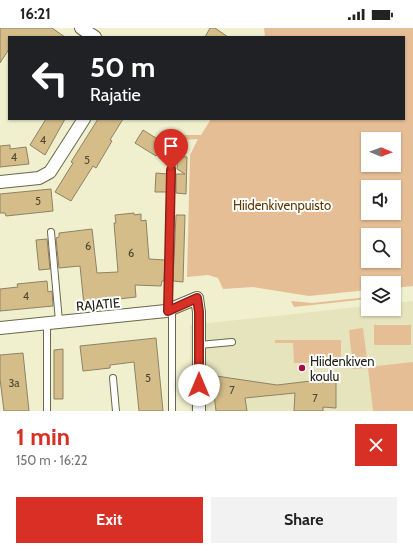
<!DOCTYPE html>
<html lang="en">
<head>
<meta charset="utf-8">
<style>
	body { margin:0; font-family:Cabin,sans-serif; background:#f2f2f2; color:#222; height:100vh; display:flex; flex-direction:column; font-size:15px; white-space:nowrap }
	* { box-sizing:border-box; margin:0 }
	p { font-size:13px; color:#767676 }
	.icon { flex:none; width:22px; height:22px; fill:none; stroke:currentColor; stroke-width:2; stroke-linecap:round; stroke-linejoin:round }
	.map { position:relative; height:383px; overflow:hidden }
	.panel { display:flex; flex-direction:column; background:#fff; flex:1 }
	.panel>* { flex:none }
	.top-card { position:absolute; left:8px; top:8px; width:397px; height:84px; border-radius:0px; box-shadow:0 1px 3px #0004; background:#202124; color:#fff; overflow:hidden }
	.needle { width:26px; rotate:91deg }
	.buttons { position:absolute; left:361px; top:104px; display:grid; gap:8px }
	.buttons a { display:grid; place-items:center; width:40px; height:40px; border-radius:0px; background:#fff; box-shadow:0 1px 3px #0004; font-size:20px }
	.pin { position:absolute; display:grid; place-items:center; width:34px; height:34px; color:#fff; margin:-41px -17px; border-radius:50% 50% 50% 0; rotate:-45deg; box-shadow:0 0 4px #0007 }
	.pin .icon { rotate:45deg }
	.me { position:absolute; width:44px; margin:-22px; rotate:0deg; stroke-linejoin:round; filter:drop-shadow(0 0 3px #0008) }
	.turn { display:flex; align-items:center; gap:14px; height:84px; padding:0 16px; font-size:18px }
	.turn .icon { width:52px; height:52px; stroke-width:2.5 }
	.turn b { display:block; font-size:28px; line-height:34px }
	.round { display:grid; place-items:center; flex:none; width:42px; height:42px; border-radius:0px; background:#f2f2f2 }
	.headline { display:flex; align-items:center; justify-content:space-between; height:68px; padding:0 16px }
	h1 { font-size:24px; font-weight:700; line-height:30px; color:#d93025 }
	.action { display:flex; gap:8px; margin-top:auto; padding:8px 16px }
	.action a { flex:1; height:46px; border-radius:0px; background:#d93025; color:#fff; font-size:16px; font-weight:700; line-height:46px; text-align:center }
	.action a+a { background:#f2f2f2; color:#222 }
	.status { display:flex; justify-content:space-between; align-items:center; height:28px; padding:0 20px; background:#fff; direction:ltr }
	.status svg { height:11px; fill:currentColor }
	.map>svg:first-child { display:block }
</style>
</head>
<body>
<div class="status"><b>16:21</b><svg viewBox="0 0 49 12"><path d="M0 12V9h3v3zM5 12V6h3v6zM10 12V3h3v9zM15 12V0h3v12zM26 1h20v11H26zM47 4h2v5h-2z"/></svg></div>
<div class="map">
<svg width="413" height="383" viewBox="0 0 413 383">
	<rect width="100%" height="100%" fill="#f0f0cf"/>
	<!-- built -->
	<path fill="#e5e4bd" d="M413 273V383H190V297L368 278V281H394V275Z"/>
	<!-- green -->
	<path fill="#e6be95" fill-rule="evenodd" d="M264 0H413V258L394 260V255H368V262L309 268 253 259 223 261 218 250 208 247 187 249 190 127 198 111 185 112 175 107H201L211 91H404V9H265ZM368 111H394V137H368ZM368 159H394V185H368ZM368 207H394V233H368Z
		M368 269V271L294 279 291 273 312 275Z
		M374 297H411V317H374Z
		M363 300 368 339 413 334V383H373L368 340 353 341 349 302Z
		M275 312H341V334L294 335 293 315H275Z"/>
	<!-- building -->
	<path fill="#d4bd88" stroke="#8e8266" d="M0 0H52L65 9H9V21L0 35Z
		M210 0H215L228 9H205Z
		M46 91H65L45 127 30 117Z
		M98 91H123L110 112 112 113 96 140 93 138 71 173 55 164 73 135 71 134Z
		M143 102 164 115 156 128 135 115Z
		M10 117V121L26 119 29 136 0 139V118Z
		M178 128 187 129 186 166 176 165V146H185L177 141Z
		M156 145 167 146V164H155Z
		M51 161 53 183 6 188 5 185H0V166Z
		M134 185V187L141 186V193L146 192 149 231 165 232 164 253H162L161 258 135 257 136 269 110 272V275L84 277 80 238 59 240 56 210 59 209V205L92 201 97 245 118 244 114 195H116L115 187Z
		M176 187H185L183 254 173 253Z
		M47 211 50 241 39 242 36 212Z
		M47 253 48 264 52 263 53 278 0 283V261L18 259 17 256Z
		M156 310 163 383H139L134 334 110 337V340L83 343 80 318Z
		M63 321V371H54V322Z
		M23 325 29 383H4L0 351V327Z
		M216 348 277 357 336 350V380L323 379V383H294L295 365 245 370 247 383H216L212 349Z"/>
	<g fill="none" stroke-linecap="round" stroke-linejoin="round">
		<!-- lane casing -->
		<g stroke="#68684b" stroke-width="8">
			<path id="lane" d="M51 204 59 293
				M172 281V383
				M168 283 172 129
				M199 317 232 314
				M113 350 116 383
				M47 383V295"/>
		</g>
		<!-- street casing -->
		<g stroke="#68684b" stroke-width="14">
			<path id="street" d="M81 0 95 9
				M0 154 39 150 50 144 84 91
				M0 300 166 283 197 270 199 284V383"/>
		</g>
		<!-- lane -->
		<use href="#lane" stroke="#fff" stroke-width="6"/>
		<!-- street -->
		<use href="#street" stroke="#fff" stroke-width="12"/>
	</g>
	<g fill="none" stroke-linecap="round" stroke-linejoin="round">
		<!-- route casing -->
		<g stroke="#8d1f18" stroke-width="10">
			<path id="route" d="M171 142 168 283 197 270 199 284V357"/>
		</g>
		<!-- route -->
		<use href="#route" stroke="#d93025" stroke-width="7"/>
	</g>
	<!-- markers -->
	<circle fill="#a60e45" stroke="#fff" stroke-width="1.5" cx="302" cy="340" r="4"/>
	<g text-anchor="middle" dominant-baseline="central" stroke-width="4" stroke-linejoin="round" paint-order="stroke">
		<!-- number labels -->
		<g font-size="11" fill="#4e4832">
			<text x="43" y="112">4</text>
			<text x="14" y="129">4</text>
			<text x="87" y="132">5</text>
			<text x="38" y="173">5</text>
			<text x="88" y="218">6</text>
			<text x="131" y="225">6</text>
			<text x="26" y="268">4</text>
			<text x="148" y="350">5</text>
			<text x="14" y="355">3a</text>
			<text x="232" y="362">7</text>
			<text x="315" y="370">7</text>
		</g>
		<!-- park labels -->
		<g font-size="13" fill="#613a03" stroke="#fff">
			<text x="282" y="177">Hiidenkivenpuisto</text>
		</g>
		<!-- street labels -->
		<g font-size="13" fill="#212115" stroke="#fff">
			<text transform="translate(98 276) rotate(-5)">RAJATIE</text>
		</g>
		<!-- poi labels -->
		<g font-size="13" fill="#212115" stroke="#fff" text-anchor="start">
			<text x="310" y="333">Hiidenkiven<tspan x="310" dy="15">koulu</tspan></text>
		</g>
	</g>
</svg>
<div class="buttons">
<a><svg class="needle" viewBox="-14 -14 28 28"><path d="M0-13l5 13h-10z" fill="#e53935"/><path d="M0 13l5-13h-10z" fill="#767676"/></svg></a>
<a><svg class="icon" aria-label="sound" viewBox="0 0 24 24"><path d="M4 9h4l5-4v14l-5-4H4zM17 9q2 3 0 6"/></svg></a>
<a><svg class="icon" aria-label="search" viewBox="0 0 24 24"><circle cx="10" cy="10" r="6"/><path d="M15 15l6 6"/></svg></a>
<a><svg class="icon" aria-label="layers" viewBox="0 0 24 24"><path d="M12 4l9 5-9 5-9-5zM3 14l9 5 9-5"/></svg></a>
</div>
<div class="pin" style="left:171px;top:142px;background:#d93025"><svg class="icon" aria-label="arrive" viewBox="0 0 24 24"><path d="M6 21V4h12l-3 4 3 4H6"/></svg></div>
<svg class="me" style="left:199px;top:357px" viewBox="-20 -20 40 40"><circle r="19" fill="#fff"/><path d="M0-13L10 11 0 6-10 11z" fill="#d93025"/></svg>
<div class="top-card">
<div class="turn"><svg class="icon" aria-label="left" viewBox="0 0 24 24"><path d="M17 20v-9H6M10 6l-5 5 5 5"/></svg><div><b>50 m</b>Rajatie</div></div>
</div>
</div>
<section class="panel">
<div class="headline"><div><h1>1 min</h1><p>150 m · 16:22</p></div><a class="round" style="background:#d93025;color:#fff"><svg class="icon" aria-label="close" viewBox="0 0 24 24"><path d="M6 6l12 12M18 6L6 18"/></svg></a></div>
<div class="action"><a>Exit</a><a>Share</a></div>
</section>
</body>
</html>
